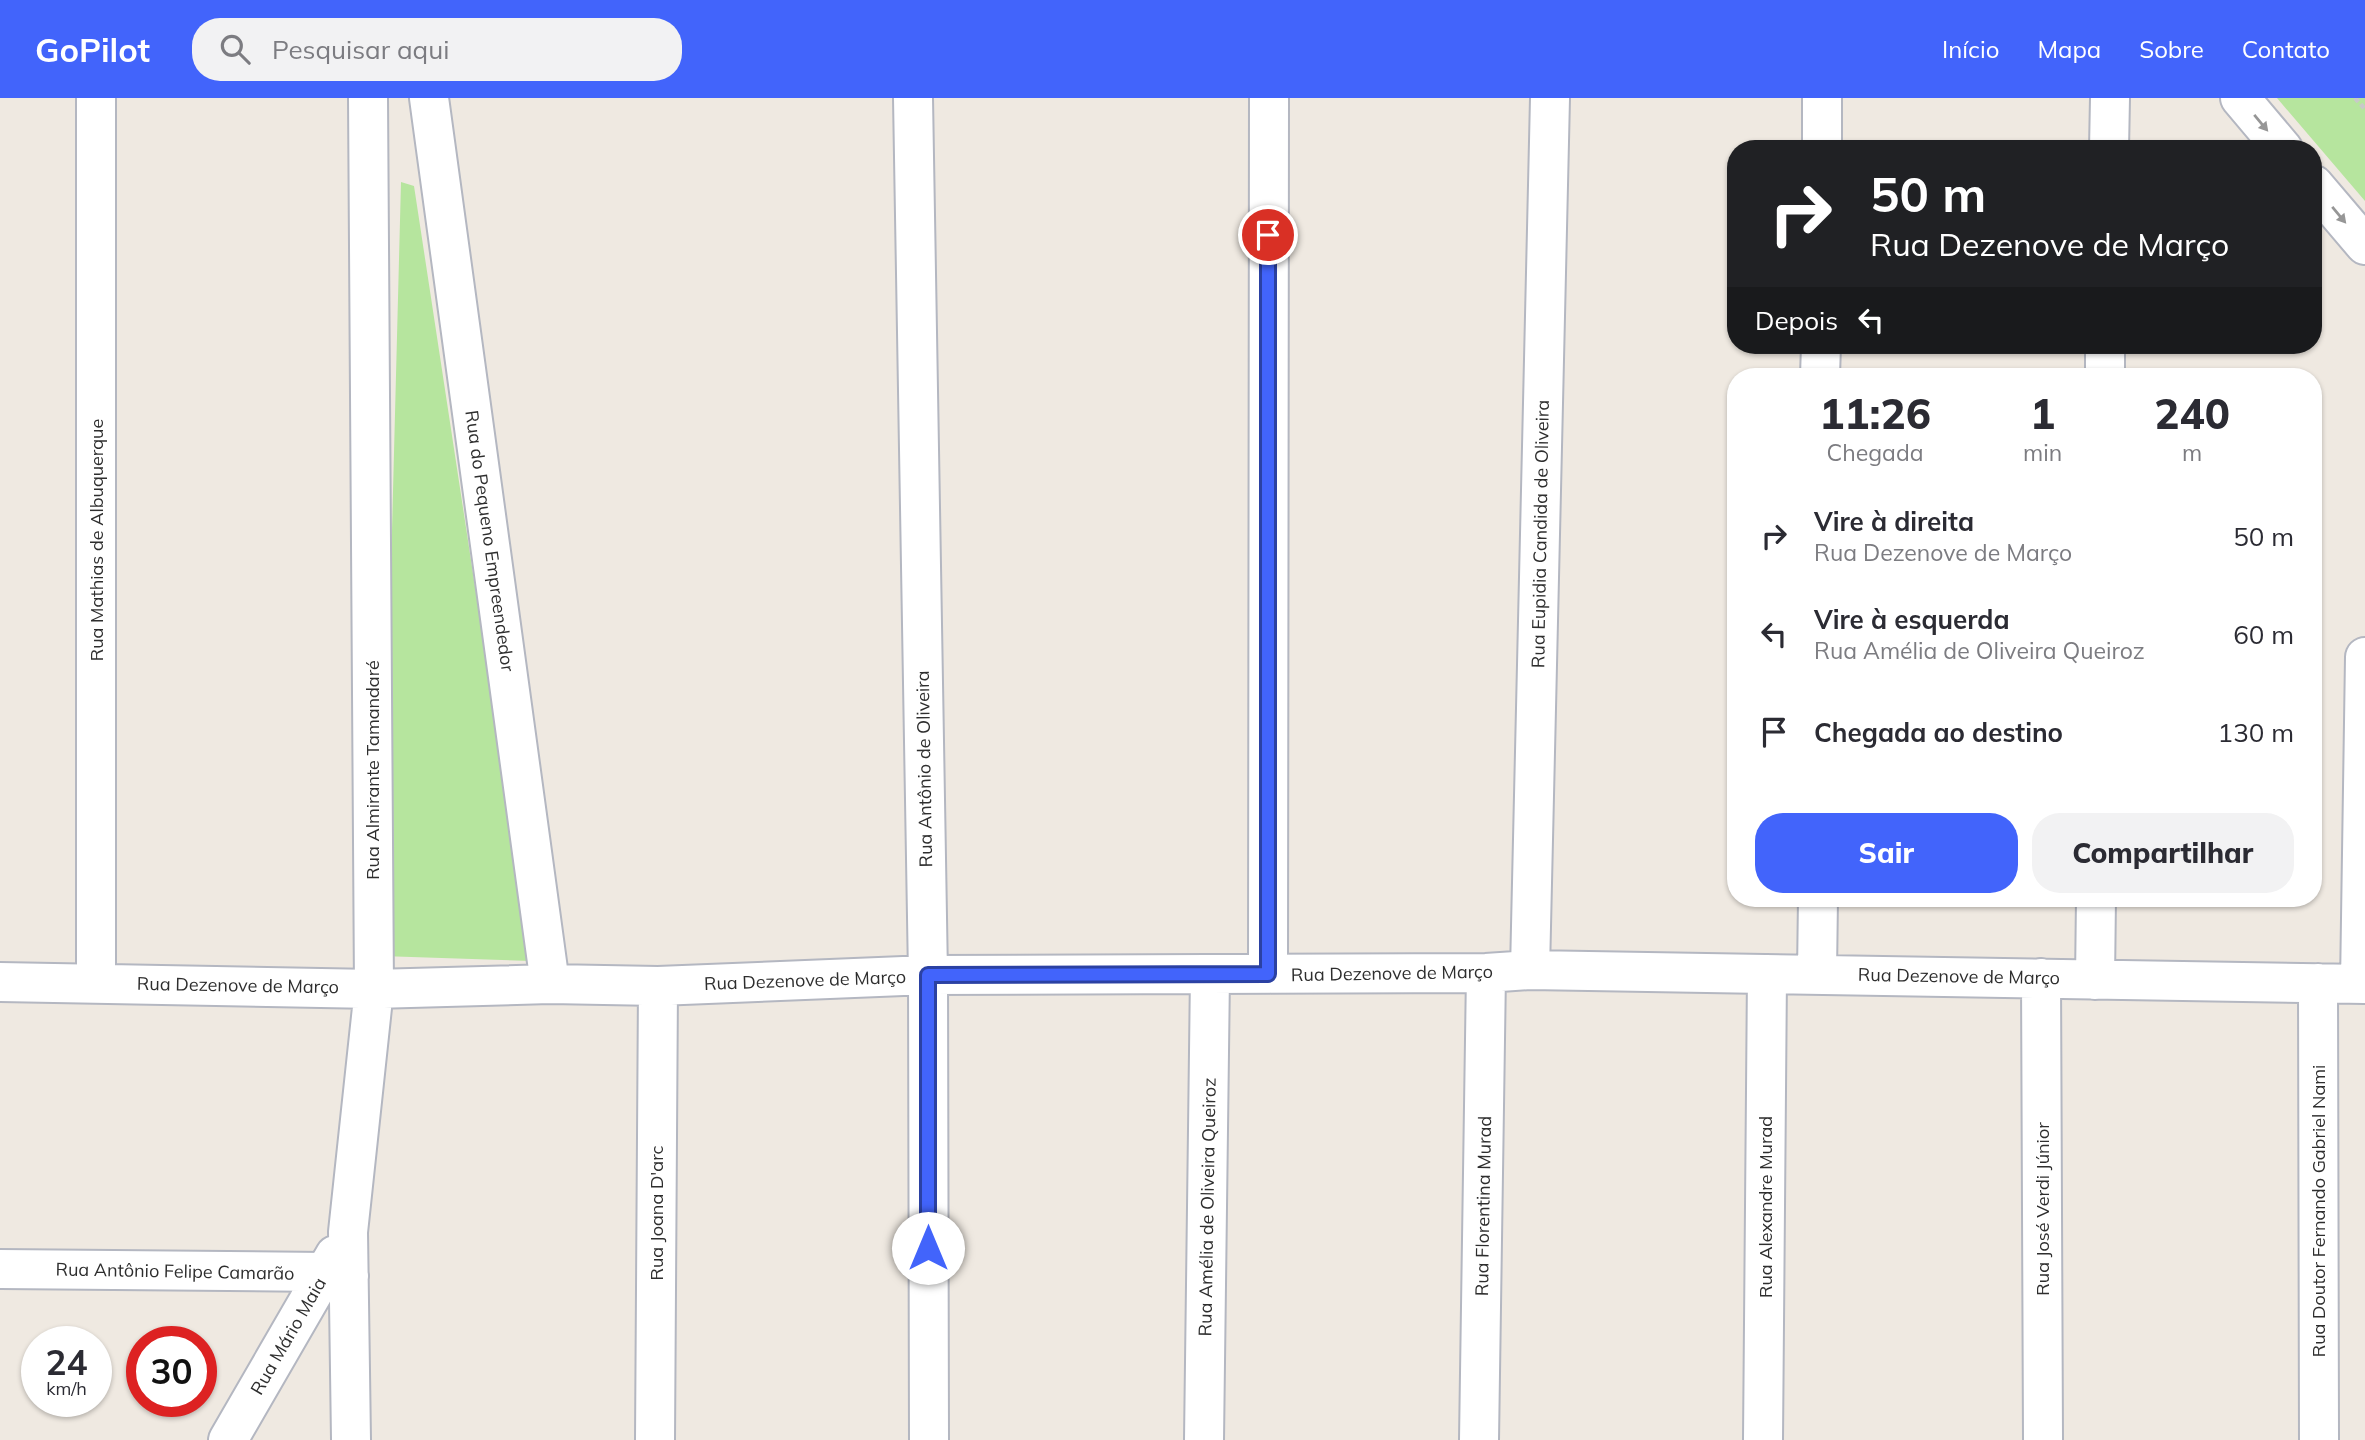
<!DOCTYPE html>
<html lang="pt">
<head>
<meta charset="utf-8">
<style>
	body { margin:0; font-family:Mulish,sans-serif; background:#f2f2f3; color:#2b2b33; height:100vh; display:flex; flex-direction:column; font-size:26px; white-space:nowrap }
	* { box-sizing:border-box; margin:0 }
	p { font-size:23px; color:#7c7c81 }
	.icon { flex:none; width:38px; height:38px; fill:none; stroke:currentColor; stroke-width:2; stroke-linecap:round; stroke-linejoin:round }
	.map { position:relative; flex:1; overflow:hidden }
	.sheet { position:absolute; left:1727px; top:270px; width:595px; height:539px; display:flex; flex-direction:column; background:#fff; border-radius:28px; box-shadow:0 2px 5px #0004 }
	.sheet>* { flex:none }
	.guide { position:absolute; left:1727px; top:42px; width:595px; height:214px; border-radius:28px; box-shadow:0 2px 5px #0004; background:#202124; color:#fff; overflow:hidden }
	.speed { position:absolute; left:21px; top:1228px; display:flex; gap:14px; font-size:35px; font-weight:700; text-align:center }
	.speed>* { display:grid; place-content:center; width:91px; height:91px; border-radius:50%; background:#fff; box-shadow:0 2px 5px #0004; line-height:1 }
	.speed small { font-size:18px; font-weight:400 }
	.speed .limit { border:10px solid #d22; background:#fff; color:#111 }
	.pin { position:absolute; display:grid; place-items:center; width:60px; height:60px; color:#fff; margin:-30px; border:4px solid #fff; border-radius:50%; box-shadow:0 2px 7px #0007 }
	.me { position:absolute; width:77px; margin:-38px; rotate:0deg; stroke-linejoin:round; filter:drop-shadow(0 0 5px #0008) }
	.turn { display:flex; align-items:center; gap:24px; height:147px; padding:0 28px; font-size:32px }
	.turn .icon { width:91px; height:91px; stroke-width:2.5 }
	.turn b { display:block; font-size:49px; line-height:60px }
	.then { display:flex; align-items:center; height:66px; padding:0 28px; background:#0003; gap:14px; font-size:26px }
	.eta { display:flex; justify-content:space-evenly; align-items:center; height:119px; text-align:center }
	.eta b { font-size:42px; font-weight:800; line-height:49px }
	.cta { display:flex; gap:14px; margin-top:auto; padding:14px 28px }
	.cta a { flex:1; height:80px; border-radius:28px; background:#4264fb; color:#fff; font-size:28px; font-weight:800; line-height:80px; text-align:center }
	.cta a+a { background:#f2f2f3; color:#2b2b33 }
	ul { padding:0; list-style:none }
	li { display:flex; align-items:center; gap:21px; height:98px; padding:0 28px }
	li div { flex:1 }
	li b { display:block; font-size:26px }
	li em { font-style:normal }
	header { display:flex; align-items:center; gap:42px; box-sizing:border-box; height:98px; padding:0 35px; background:#4264fb; color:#fff }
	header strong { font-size:33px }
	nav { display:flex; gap:38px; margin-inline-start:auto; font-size:24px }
	.search { width:490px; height:63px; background:#f2f2f3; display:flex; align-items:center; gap:18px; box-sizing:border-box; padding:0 24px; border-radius:28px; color:#7c7c81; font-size:26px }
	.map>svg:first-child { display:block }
</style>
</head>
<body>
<header>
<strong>GoPilot</strong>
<div class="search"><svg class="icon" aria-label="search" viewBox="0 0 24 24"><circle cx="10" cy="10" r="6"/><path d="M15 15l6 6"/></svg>Pesquisar aqui</div>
<nav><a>Início</a><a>Mapa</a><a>Sobre</a><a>Contato</a></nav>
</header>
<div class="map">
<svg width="2365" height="1342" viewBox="0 0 2365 1342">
	<rect width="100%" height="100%" fill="#efe9e1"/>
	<!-- green -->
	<path fill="#b6e59e" d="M2277 0H2365V103Z
		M401 84 414 88 532 863 381 858Z"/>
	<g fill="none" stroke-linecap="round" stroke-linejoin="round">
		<!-- minor casing -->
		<g stroke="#b4b7c1" stroke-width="42">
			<path id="minor" d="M96 0V884
				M429 0 550 886
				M913 0 928 877 929 1342
				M1822 51V0
				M2109 51 2110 0
				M1820 278 1821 247
				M2105 278V247
				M1530 872 1550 0
				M1817 875 1818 800
				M1268 876 1269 0
				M2041 880 2043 1342
				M2095 882 2096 800
				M0 884 374 891 550 886 658 888 928 877 1486 875 1530 872 2365 886
				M2318 885 2319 1342
				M2360 886 2365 559
				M0 1171 325 1174 349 1178
				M228 1342 335 1157
				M351 1342 348 1134 374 891 368 0
				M655 1342 658 888
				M1204 1342 1210 876
				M1479 1342 1486 875
				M1763 1342 1767 876"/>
		</g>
		<!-- secondary casing -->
		<g stroke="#b4b7c1" stroke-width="42">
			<path id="secondary" d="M2240 0 2283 51
				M2314 87 2365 147"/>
		</g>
		<!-- path -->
		<path stroke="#c9c9c9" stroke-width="4.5" stroke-dasharray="5 3.5" stroke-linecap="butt" d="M2355 0 2365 11"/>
		<!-- minor -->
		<use href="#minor" stroke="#fff" stroke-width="38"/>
		<!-- secondary -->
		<use href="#secondary" stroke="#fff" stroke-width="38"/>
	</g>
	<!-- one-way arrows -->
	<defs><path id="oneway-solid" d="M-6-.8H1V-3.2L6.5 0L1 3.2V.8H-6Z" transform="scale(1.75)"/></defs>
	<g fill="#969696">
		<use href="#oneway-solid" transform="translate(2261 25) rotate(50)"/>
		<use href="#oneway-solid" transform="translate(2339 117) rotate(50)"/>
	</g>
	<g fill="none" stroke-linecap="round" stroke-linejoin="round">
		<!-- route casing -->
		<g stroke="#2b41a3" stroke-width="18">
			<path id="route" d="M928 1150V877L1268 876V137"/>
		</g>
		<!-- route -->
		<use href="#route" stroke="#4264fb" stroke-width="12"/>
	</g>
	<g text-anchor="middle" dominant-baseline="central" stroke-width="6" stroke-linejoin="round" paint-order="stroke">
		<!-- street labels -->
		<g font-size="18" fill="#2e2e2e" stroke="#fff">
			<text transform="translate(1540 436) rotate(-89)">Rua Eupidia Candida de Oliveira</text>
			<text transform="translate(96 442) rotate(-90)">Rua Mathias de Albuquerque</text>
			<text transform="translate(490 443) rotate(82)">Rua do Pequeno Empreendedor</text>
			<text transform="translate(924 671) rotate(-91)">Rua Antônio de Oliveira</text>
			<text transform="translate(372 672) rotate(-90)">Rua Almirante Tamandaré</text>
			<text transform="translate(1392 875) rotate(-1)">Rua Dezenove de Março</text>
			<text transform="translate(1959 878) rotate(1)">Rua Dezenove de Março</text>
			<text transform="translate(805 882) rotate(-2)">Rua Dezenove de Março</text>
			<text transform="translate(238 887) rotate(1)">Rua Dezenove de Março</text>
			<text transform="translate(1483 1108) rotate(-89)">Rua Florentina Murad</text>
			<text transform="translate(1207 1109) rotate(-89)">Rua Amélia de Oliveira Queiroz</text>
			<text transform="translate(1765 1109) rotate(-90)">Rua Alexandre Murad</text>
			<text transform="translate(2042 1111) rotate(-90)">Rua José Verdi Júnior</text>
			<text transform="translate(2318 1113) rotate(-90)">Rua Doutor Fernando Gabriel Nami</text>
			<text transform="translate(656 1115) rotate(-90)">Rua Joana D'arc</text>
			<text transform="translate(175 1173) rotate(1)">Rua Antônio Felipe Camarão</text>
			<text transform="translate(288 1238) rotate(-60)">Rua Mário Maia</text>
		</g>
	</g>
</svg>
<div class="speed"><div>24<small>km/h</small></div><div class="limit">30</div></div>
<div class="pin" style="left:1268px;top:137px;background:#d93025"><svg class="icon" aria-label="arrive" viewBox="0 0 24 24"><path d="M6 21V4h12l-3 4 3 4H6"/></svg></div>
<svg class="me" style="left:928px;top:1150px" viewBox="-20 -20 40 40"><circle r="19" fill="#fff"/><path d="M0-13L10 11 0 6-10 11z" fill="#4264fb"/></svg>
<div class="guide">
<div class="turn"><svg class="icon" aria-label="right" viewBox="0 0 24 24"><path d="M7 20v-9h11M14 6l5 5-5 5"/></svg><div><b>50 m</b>Rua Dezenove de Março</div></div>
<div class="then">Depois<svg class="icon" aria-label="left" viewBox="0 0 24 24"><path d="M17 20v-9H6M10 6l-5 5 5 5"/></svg></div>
</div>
<section class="sheet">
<div class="eta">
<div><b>11:26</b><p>Chegada</p></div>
<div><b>1</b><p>min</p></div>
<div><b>240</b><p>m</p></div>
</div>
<ul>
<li><svg class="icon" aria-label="right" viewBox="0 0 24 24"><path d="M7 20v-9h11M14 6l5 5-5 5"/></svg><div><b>Vire à direita</b><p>Rua Dezenove de Março</p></div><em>50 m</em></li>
<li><svg class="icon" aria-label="left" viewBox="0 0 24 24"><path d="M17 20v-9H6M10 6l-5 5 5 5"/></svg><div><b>Vire à esquerda</b><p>Rua Amélia de Oliveira Queiroz</p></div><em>60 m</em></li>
<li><svg class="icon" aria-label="arrive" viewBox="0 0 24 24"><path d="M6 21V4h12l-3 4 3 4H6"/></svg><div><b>Chegada ao destino</b></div><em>130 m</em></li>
</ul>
<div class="cta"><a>Sair</a><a>Compartilhar</a></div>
</section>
</div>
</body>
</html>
